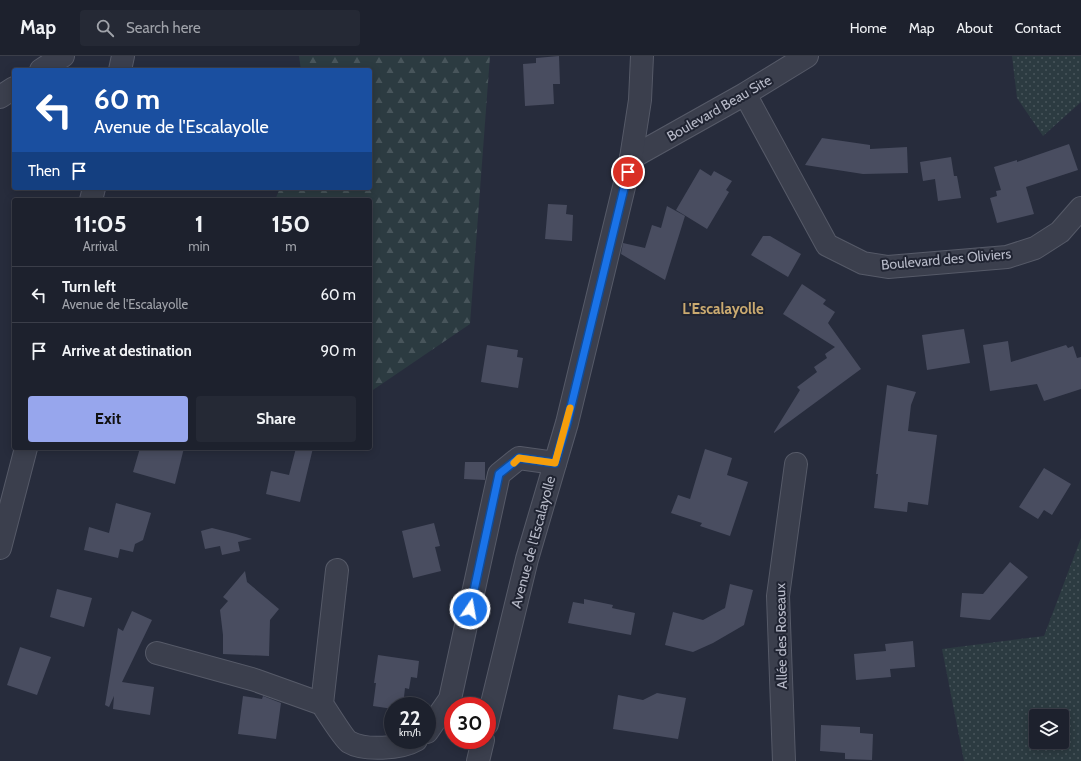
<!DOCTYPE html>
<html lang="en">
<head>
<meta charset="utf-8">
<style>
	body { margin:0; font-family:Cabin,sans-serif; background:#252935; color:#f1f3f6; height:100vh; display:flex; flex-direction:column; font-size:15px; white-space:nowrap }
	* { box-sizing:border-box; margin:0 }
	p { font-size:13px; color:#a0a3aa }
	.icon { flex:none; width:22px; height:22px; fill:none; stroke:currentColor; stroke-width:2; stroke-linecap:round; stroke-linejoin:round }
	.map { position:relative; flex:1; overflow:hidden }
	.sheet { position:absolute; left:12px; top:142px; width:360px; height:252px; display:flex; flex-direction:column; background:#1d212d; border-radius:4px; box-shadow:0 2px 10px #0003,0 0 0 1px #3b3e49 }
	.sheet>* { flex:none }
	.top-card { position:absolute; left:12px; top:12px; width:360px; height:122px; border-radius:4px; box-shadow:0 2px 10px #0003,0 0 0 1px #3b3e49; background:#1a4fa0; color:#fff; overflow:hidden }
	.buttons { position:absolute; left:1029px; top:653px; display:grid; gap:8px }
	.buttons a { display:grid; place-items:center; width:40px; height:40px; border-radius:4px; background:#1d212d; box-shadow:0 2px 10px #0003,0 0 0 1px #3b3e49; font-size:20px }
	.speed { position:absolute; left:384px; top:641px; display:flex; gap:8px; font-size:20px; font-weight:700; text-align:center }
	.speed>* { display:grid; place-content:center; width:52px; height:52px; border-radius:50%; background:#1d212d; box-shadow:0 2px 10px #0003,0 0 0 1px #3b3e49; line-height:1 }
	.speed small { font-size:10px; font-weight:400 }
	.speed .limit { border:6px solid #d22; background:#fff; color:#111 }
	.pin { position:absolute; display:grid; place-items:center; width:34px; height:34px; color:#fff; margin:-17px; border:2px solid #fff; border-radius:50%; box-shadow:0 1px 4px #0007 }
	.me { position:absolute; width:44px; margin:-22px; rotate:12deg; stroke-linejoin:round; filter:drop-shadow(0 0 3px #0008) }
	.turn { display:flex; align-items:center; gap:14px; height:84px; padding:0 16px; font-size:18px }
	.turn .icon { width:52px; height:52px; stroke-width:2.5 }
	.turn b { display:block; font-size:28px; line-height:34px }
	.then { display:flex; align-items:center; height:38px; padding:0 16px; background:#0003; gap:8px; font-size:15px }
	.eta { display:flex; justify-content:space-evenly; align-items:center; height:68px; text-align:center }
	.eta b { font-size:24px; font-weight:700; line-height:28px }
	.cta { display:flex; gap:8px; margin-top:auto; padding:8px 16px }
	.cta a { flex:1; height:46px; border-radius:4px; background:#97a6ed; color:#111; font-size:16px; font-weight:700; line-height:46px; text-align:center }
	.cta a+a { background:#252935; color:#f1f3f6 }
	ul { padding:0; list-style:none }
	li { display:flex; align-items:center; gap:12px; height:56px; padding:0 16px; border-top:1px solid #3b3e49 }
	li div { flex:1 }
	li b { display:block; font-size:15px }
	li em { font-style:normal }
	header { display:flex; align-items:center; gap:24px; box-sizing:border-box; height:56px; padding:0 20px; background:#1d212d; border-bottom:1px solid #3b3e49 }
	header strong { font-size:19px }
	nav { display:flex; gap:22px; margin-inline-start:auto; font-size:14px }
	.search { width:280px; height:36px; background:#252935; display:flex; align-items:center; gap:10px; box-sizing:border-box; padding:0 14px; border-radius:4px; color:#a0a3aa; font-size:15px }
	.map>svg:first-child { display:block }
</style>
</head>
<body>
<header>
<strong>Map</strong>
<div class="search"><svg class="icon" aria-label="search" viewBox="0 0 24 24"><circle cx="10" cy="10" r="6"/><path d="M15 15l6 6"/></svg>Search here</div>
<nav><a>Home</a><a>Map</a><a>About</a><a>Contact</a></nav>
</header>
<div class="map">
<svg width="1081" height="705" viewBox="0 0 1081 705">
	<defs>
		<pattern id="grass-dots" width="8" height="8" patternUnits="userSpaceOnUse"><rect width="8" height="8" fill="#2c3b41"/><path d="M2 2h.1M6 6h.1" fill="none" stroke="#48555b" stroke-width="1.8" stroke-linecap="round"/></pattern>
		<pattern id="forest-firs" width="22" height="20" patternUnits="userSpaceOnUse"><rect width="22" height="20" fill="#2c3b41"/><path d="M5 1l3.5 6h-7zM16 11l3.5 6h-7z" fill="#48555b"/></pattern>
	</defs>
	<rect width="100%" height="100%" fill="#272c3c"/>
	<!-- grass -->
	<path fill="url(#grass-dots)" fill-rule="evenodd" d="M1012 0H1081V46L1043 80 1017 42Z
		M1081 482V705H964L942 593 1044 580ZM1036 660H1062V686H1036Z"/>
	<!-- forest -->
	<path fill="url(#forest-firs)" d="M299 0H490L470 268 370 336V144H275L280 132H370V14H301Z"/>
	<!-- building -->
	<path fill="#494d60" d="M559 0 560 28H553L554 48 525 50 523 8 536 7V2Z
		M822 82 870 89V93L907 91 908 117 863 118 805 109Z
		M1069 88 1078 114 1026 131 1034 158 997 167 990 142 997 140 996 135 1001 134 994 111 1017 104V106Z
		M951 101 954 120H957L961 142 938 145 935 123 923 125 920 106Z
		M700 113 711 120 714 115 732 125 726 134 729 136 707 173 676 154Z
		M548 148 567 149 566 158 573 159 572 185 545 183Z
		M667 150 685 160 665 224 621 198 623 187 645 192 652 169 661 172Z
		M763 180H770L801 198 788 221 751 199Z
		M802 228 826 244 823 248 835 256 828 267 861 313 774 377V376L800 334 797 331 817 316 814 311 827 302 825 298 835 291 783 258Z
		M964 273 970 307 927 314 922 279Z
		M1008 285 1011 306 1066 289 1068 292 1073 290 1077 302 1081 301V333L1044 345 1037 328 990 335 983 289Z
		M487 289 518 294 517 301 523 302 518 332 481 326Z
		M887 329 916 336 911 349 908 375 937 379 928 449 908 446 907 456 874 452 878 418H876Z
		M140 392H184L175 428 133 416Z
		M296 392H313L300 446 266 438 271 415 289 419Z
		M705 393 732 402 727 419 748 426 730 480 700 470 702 467 671 457 678 439 690 443Z
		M465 406H485V424L464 423Z
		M1044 412 1071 428 1052 459 1044 454 1038 463 1019 451Z
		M116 447 151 457 143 484 135 488 133 496 120 493 118 502 84 494 89 471 109 477Z
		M434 467 440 490 435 491 441 515 413 522 402 475Z
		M212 472 236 478 252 483 238 486 240 495 222 499 220 490 205 493 201 475Z
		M1010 506 1028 521 990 564 960 561 962 537 983 538Z
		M245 515 247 526 279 553 270 564 269 600 223 598V579L220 554 228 545 223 541Z
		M730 528 753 534 744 569 713 587 693 596 665 589 673 556 703 564 725 552Z
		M57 533 92 542 84 571 50 561Z
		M584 543 613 549 612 552 635 557 631 579 568 567 573 546 584 548Z
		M132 555 152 564 122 626 154 631 150 659 113 653 114 640 109 651 105 649 118 572 123 575Z
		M913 585 915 611 890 613 891 621 856 624 854 598 886 595 885 588Z
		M20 591 51 601 37 639 7 629Z
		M378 599 419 605 417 622 411 621 409 633 405 632 403 650H393V653L373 650 376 627H374Z
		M657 637 686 642 678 683 613 673 618 639 643 644Z
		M243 640 262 643 263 640 281 647 276 683 238 678Z
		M821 669 860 671V677L873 678 872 704 845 703V697L820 695Z"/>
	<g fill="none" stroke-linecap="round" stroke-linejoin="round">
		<!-- minor casing -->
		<g stroke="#565a68" stroke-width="24">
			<path id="minor" d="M41 14 63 0
				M120 14 123 0
				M745 38 827 189 863 207 888 211 1007 201 1035 192 1060 176 1081 152
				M0 41 14 32
				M631 102 745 38 807 0
				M91 144 94 132
				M0 492 26 392
				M337 514 322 648C326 654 344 683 349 686 364 695 401 693 416 684
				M157 597 255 624 322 648
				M427 676 450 643 499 418 519 402 555 407
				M784 705 778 540 796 408"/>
		</g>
		<!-- tertiary casing -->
		<g stroke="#565a68" stroke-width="24">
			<path id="tertiary" d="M487 668 527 503 567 367 631 102 640 44 642 0
				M478 705 483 684"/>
		</g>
		<!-- minor -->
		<use href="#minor" stroke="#3b3f4d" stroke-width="22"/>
		<!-- tertiary -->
		<use href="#tertiary" stroke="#3b3f4d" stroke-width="22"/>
	</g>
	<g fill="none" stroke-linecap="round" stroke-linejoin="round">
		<!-- route casing -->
		<g stroke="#114b97" stroke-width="10">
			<path id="route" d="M470 553 499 418 519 402 555 407 567 367 628 116"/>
		</g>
		<!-- route -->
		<use href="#route" stroke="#1a73e8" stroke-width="7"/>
		<!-- slow -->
		<path stroke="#f59e0b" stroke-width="7" d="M514 407 519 402 555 407 570 352"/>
	</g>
	<g text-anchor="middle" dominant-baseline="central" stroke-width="4" stroke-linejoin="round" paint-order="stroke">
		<!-- street labels -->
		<g font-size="14" fill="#b7bac8" stroke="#202432">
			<text transform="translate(719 52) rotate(-30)">Boulevard Beau Site</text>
			<text transform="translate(946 203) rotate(-5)">Boulevard des Oliviers</text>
			<text transform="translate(533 486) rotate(-75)">Avenue de l'Escalayolle</text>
			<text transform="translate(781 580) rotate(-91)">Allée des Roseaux</text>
		</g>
		<!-- neighbourhood labels -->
		<g font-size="15" font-weight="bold" fill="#caaa70" stroke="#202432">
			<text x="723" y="253">L'Escalayolle</text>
		</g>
	</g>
</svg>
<div class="buttons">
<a><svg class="icon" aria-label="layers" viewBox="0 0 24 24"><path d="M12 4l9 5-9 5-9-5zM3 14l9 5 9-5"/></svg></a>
</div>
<div class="speed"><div>22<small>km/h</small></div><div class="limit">30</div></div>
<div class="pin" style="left:628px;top:116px;background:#d93025"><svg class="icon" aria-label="arrive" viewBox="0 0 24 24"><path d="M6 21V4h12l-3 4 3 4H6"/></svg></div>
<svg class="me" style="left:470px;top:553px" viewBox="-20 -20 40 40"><circle r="17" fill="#1a73e8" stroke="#fff" stroke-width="3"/><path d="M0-11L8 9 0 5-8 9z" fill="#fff"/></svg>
<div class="top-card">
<div class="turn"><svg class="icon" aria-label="left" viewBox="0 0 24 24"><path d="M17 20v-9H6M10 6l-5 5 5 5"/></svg><div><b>60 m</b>Avenue de l'Escalayolle</div></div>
<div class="then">Then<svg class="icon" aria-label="arrive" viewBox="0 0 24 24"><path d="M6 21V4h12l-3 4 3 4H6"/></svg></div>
</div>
<section class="sheet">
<div class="eta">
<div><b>11:05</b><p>Arrival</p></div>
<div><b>1</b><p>min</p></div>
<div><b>150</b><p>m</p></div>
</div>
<ul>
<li><svg class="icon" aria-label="left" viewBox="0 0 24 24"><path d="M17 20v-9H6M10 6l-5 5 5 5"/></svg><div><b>Turn left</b><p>Avenue de l'Escalayolle</p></div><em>60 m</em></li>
<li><svg class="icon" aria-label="arrive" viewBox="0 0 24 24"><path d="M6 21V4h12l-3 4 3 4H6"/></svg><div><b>Arrive at destination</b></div><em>90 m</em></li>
</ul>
<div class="cta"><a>Exit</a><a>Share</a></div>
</section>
</div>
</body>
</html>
